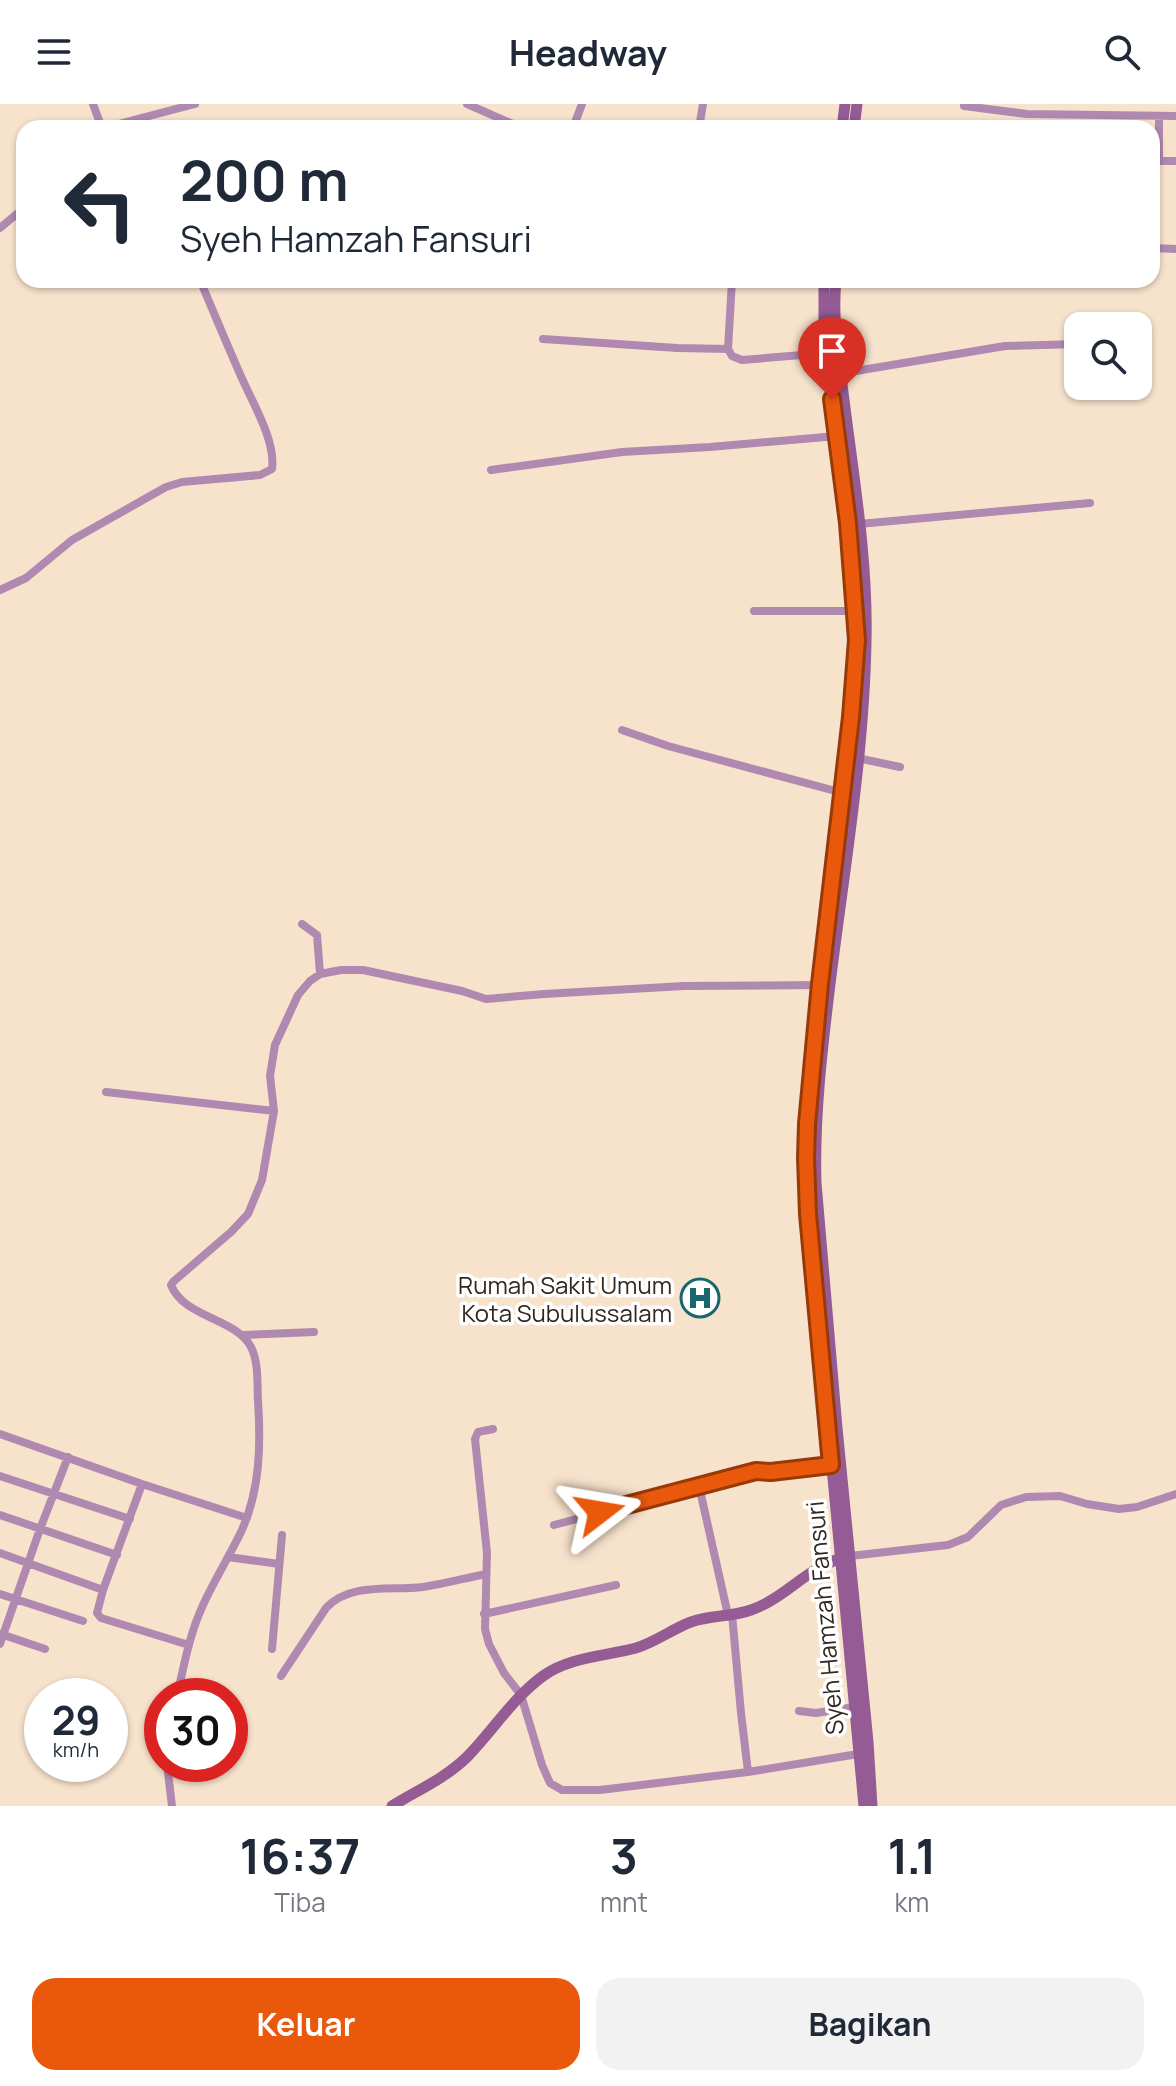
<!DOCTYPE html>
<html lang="id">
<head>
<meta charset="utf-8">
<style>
	body { margin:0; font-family:Manrope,sans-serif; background:#f2f2f3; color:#1f2937; height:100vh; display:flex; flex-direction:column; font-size:30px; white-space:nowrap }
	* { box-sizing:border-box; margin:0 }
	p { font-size:26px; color:#747a83 }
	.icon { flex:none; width:44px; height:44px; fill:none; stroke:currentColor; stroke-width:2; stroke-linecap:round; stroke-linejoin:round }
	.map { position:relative; height:1702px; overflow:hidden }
	.panel { display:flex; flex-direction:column; background:#fff; flex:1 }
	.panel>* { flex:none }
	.banner { position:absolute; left:16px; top:16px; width:1144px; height:168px; border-radius:24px; box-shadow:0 2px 6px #0004; background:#fff; color:#1f2937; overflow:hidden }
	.fabs { position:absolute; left:1064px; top:208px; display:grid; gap:16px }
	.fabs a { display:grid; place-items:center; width:88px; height:88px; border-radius:16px; background:#fff; box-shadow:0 2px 6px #0004; font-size:40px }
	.speed { position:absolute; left:24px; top:1574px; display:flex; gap:16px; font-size:40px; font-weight:700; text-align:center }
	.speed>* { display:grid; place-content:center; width:104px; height:104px; border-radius:50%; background:#fff; box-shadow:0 2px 6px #0004; line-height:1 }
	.speed small { font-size:20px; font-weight:400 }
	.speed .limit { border:12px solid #d22; background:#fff; color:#111 }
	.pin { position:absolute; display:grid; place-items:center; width:68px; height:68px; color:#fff; margin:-82px -34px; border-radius:50% 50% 50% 0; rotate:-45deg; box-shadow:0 0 8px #0007 }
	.pin .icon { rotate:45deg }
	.me { position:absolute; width:88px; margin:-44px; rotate:76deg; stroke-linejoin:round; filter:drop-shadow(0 0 6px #0008) }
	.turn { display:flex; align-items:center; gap:28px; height:168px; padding:0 32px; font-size:36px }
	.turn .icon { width:104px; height:104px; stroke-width:2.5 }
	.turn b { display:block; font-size:56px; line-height:68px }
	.eta { display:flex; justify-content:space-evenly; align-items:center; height:136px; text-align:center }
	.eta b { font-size:48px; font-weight:700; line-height:56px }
	.button { display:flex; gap:16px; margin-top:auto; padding:16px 32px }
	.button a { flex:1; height:92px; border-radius:24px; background:#ea580c; color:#fff; font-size:32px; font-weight:700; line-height:92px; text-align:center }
	.button a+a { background:#f2f2f3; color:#1f2937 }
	header { display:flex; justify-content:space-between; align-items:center; height:104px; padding:0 32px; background:#fff; font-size:36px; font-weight:700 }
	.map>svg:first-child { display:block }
</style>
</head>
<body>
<header><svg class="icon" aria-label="menu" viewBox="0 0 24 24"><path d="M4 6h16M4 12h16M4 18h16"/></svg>Headway<svg class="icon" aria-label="search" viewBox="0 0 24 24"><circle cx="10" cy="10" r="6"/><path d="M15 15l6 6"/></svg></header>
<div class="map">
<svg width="1176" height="1702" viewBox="0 0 1176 1702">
	<rect width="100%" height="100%" fill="#f7e2cc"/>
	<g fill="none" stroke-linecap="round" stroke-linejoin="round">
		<!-- street -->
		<path stroke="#b089b0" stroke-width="8" d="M93 0 100 19 107 23 195 0
			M467 0 522 24
			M964 0V2L1027 10 1176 12
			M573 24 582 0
			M699 24 703 0
			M1109 24V12
			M1152 57H1176
			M1159 57V12
			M0 124 24 104
			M1152 144 1176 145
			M732 176 728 245 732 252 742 256 826 249
			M543 235 677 244 728 245
			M838 270 1005 242 1078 240
			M491 366 622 348 710 343 837 332
			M859 420 1090 399
			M0 486 26 474 72 436 166 383 182 378 260 371 272 365C276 336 251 296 240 270 226 238 213 207 200 176
			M754 507H856
			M622 626 668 642 843 689
			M857 654 900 663
			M302 820 317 831 320 870
			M106 988 274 1007
			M243 1231 314 1228
			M493 1325 478 1328 475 1335 487 1449 485 1525 489 1540 504 1569 521 1591 542 1661 550 1679 562 1686H600L748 1668 858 1650
			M0 1330 142 1380 247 1414
			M0 1372 130 1415
			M142 1380 103 1486 97 1509 101 1514 189 1541
			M699 1382 728 1511
			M0 1411 117 1451
			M554 1421 756 1367 771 1368 831 1361
			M0 1449 103 1486
			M850 1452 948 1441 968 1433 1001 1401 1026 1393 1060 1392 1087 1400 1119 1405 1137 1403 1176 1390
			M228 1453 279 1460
			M0 1490 83 1517
			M484 1510 616 1481
			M732 1510 741 1609 748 1668
			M1 1530 45 1545
			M0 1540 40 1425 68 1353
			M272 1545 282 1431
			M281 1572 326 1504C350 1478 392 1487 423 1483 444 1480 465 1474 486 1470
			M177 1592C182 1571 186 1548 193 1527 204 1492 225 1461 241 1428 260 1387 261 1341 258 1297 257 1279 259 1259 251 1243 236 1214 184 1214 171 1181L174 1177 231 1128 248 1110 262 1076 274 1007 270 972 275 941 298 891 310 877 320 870 341 866H363L462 887 486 895 544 890 684 882 825 881
			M799 1607 816 1609 855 1603
			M167 1660 172 1702"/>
		<!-- secondary -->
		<path stroke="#945b95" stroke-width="11" d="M842 24 845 0
			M854 24 857 0
			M824 176V229L848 419 857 536 851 613 820 880 807 1020 806 1054 808 1110 864 1702
			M836 176C832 217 839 256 844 296 854 376 868 457 866 537 864 652 844 767 830 880 822 946 814 1013 816 1079L837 1324 868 1638 872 1702
			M392 1702C418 1686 446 1674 468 1652 494 1625 513 1594 543 1572 569 1553 606 1552 636 1544 656 1538 672 1525 691 1518 710 1511 732 1513 751 1506 786 1494 809 1461 846 1453"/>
	</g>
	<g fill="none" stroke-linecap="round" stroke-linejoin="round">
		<!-- route casing -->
		<g stroke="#983908" stroke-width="20">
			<path id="route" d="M600 1408 756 1367 771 1368 831 1361 808 1110 806 1054 807 1020 820 880 851 613 857 536 848 419 832 295"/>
		</g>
		<!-- route -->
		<use href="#route" stroke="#ea580c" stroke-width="14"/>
	</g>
	<!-- icons -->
	<defs>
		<g id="hospital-ring" transform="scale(2)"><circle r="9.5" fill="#fff" stroke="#19666d" stroke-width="1.5"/><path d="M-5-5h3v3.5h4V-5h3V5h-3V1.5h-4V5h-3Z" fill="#19666d"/></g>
	</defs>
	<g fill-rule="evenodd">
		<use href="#hospital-ring" x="700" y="1194"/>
	</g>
	<g text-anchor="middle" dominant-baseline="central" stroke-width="7" stroke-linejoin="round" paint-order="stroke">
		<!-- poi labels -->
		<g font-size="24" fill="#302820" stroke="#fff" text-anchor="end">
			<text x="672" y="1180">Rumah Sakit Umum<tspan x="672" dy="28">Kota Subulussalam</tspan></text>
		</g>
		<!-- street labels -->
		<g font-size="24" fill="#302820" stroke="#fff">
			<text transform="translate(824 1514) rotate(-95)">Syeh Hamzah Fansuri</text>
		</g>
	</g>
</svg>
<div class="fabs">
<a><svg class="icon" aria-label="search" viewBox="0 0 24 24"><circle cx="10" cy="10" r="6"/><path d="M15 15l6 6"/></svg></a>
</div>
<div class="speed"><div>29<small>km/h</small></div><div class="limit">30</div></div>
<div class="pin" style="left:832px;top:295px;background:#d93025"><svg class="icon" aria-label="arrive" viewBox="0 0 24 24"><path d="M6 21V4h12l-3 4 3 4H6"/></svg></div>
<svg class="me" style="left:600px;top:1408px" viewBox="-20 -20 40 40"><path d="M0-17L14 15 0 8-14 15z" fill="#ea580c" stroke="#fff" stroke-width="4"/></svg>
<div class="banner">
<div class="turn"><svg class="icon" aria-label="left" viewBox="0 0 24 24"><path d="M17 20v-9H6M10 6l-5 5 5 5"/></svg><div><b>200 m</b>Syeh Hamzah Fansuri</div></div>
</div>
</div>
<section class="panel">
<div class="eta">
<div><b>16:37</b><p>Tiba</p></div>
<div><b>3</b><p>mnt</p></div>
<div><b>1.1</b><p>km</p></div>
</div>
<div class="button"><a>Keluar</a><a>Bagikan</a></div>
</section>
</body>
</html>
